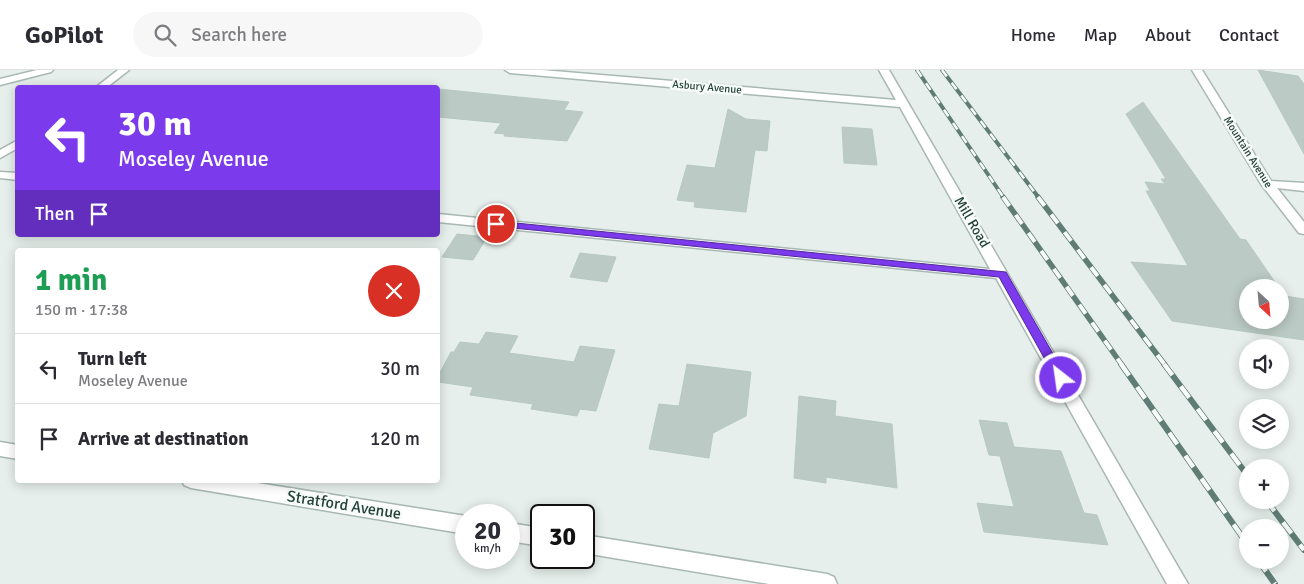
<!DOCTYPE html>
<html lang="en">
<head>
<meta charset="utf-8">
<style>
	body { margin:0; font-family:Signika,sans-serif; background:#f7f7f7; color:#2b2b33; height:100vh; display:flex; flex-direction:column; font-size:19px; white-space:nowrap }
	* { box-sizing:border-box; margin:0 }
	p { font-size:16px; color:#7c7c81 }
	.icon { flex:none; width:28px; height:28px; fill:none; stroke:currentColor; stroke-width:2; stroke-linecap:round; stroke-linejoin:round }
	.map { position:relative; flex:1; overflow:hidden }
	.sheet { position:absolute; left:15px; top:178px; width:425px; height:235px; display:flex; flex-direction:column; background:#fff; border-radius:5px; box-shadow:0 2px 12px #0003 }
	.sheet>* { flex:none }
	.hud { position:absolute; left:15px; top:15px; width:425px; height:152px; border-radius:5px; box-shadow:0 2px 12px #0003; background:#7c3aed; color:#fff; overflow:hidden }
	.needle { width:32px; rotate:154deg }
	.controls { position:absolute; left:1239px; top:209px; display:grid; gap:10px }
	.controls a { display:grid; place-items:center; width:50px; height:50px; border-radius:50%; background:#fff; box-shadow:0 2px 12px #0003; font-size:25px }
	.speed { position:absolute; left:455px; top:434px; display:flex; gap:10px; font-size:25px; font-weight:700; text-align:center }
	.speed>* { display:grid; place-content:center; width:65px; height:65px; border-radius:50%; background:#fff; box-shadow:0 2px 12px #0003; line-height:1 }
	.speed small { font-size:12px; font-weight:400 }
	.speed .limit { border:2px solid #111; border-radius:8px; background:#fff; color:#111 }
	.pin { position:absolute; display:grid; place-items:center; width:42px; height:42px; color:#fff; margin:-21px; border:2px solid #fff; border-radius:50%; box-shadow:0 1px 5px #0007 }
	.me { position:absolute; width:55px; margin:-28px; rotate:330deg; stroke-linejoin:round; filter:drop-shadow(0 0 4px #0008) }
	.turn { display:flex; align-items:center; gap:18px; height:105px; padding:0 20px; font-size:22px }
	.turn .icon { width:65px; height:65px; stroke-width:2.5 }
	.turn b { display:block; font-size:35px; line-height:42px }
	.then { display:flex; align-items:center; height:48px; padding:0 20px; background:#0003; gap:10px; font-size:19px }
	.round { display:grid; place-items:center; flex:none; width:52px; height:52px; border-radius:26px; background:#f7f7f7 }
	.overview { display:flex; align-items:center; justify-content:space-between; height:85px; padding:0 20px }
	h1 { font-size:30px; font-weight:700; line-height:38px; color:#1e9e55 }
	ul { padding:0; list-style:none }
	li { display:flex; align-items:center; gap:15px; height:70px; padding:0 20px; border-top:1px solid #e1e1e2 }
	li div { flex:1 }
	li b { display:block; font-size:19px }
	li em { font-style:normal }
	header { display:flex; align-items:center; gap:30px; box-sizing:border-box; height:70px; padding:0 25px; background:#fff; border-bottom:1px solid #e1e1e2 }
	header strong { font-size:24px }
	nav { display:flex; gap:28px; margin-inline-start:auto; font-size:18px }
	.search { width:350px; height:45px; background:#f7f7f7; display:flex; align-items:center; gap:12px; box-sizing:border-box; padding:0 18px; border-radius:28px; color:#7c7c81; font-size:19px }
	.map>svg:first-child { display:block }
</style>
</head>
<body>
<header>
<strong>GoPilot</strong>
<div class="search"><svg class="icon" aria-label="search" viewBox="0 0 24 24"><circle cx="10" cy="10" r="6"/><path d="M15 15l6 6"/></svg>Search here</div>
<nav><a>Home</a><a>Map</a><a>About</a><a>Contact</a></nav>
</header>
<div class="map">
<svg width="1304" height="514" viewBox="0 0 1304 514">
	<rect width="100%" height="100%" fill="#e6efeb"/>
	<!-- building -->
	<path fill="#bbcac4" stroke="#b8c9c2" d="M1258 0 1298 6 1304 14V84Z
		M438 19 569 32 564 40 583 42 567 71 504 66 505 64 494 63 501 53 438 47Z
		M1143 32 1240 169 1246 170 1279 218H1248V250H1280V219L1285 226 1304 229V270L1172 251 1131 192 1188 196 1146 121H1150L1145 112 1165 114 1161 109H1166L1126 44Z
		M728 39 746 49 770 51 767 81 755 80 746 142 694 137 695 132 677 130 687 95 715 98Z
		M842 57 872 59 877 95 844 93Z
		M457 164 487 167 473 190 442 187Z
		M580 183 616 187 607 212 570 207Z
		M486 262 518 266 509 283 574 292 580 276 615 280 596 341 580 339 577 346 531 339 533 334 470 325 473 317 438 312V306L451 282H454L460 272 479 274Z
		M687 294 751 302 746 346 713 363 709 388 649 379 659 334 679 336Z
		M799 326 836 331 835 346 892 354 897 418 826 407V413L794 408Z
		M979 350 1007 353 1014 377 1061 381 1084 443 1097 445 1108 475 984 462 977 433 1014 437 1000 386 989 385Z"/>
	<g fill="none" stroke-linecap="round" stroke-linejoin="round">
		<!-- minor casing -->
		<g stroke="#a8b8b2" stroke-width="3">
			<path id="minor" d="M37 0H53L51 2 0 15V9Z
				M118 0H129L106 18H95Z
				M505 0H542L896 30 879 0H889L1188 514H1167L996 208 438 152V144L990 199 900 37 510 3Z
				M1192 0H1202L1271 111 1304 113V121L1277 118 1304 152V164L1299 163 1261 114Z
				M18 70V78L0 88V80Z
				M0 102 18 103V110L0 108Z
				M0 372 18 375V389L0 386Z
				M182 410H239L466 446V464L191 418 184 415Z
				M509 453 541 458V476L509 471Z
				M584 465 827 504 834 507 837 514H769L584 483Z"/>
		</g>
		<!-- minor -->
		<use href="#minor" fill="#fff" fill-rule="evenodd"/>
		<!-- rail-far2 casing -->
		<g stroke="#5f7d75" stroke-width="4">
			<path id="rail-far2" d="M917 0 1004 128
				M942 0 1039 128"/>
		</g>
		<!-- rail-far1 casing -->
		<g stroke="#5f7d75" stroke-width="5.5">
			<path id="rail-far1" d="M1003 127 1122 295
				M1038 127 1165 295"/>
		</g>
		<!-- rail casing -->
		<g stroke="#5f7d75" stroke-width="6">
			<path id="rail" d="M1121 294 1248 475
				M1164 294 1248 406
				M1266 430 1304 480
				M1258 490 1275 514"/>
		</g>
		<!-- rail-far2 -->
		<use href="#rail-far2" stroke="#f7fbf9" stroke-width="2.5" stroke-dasharray="8" stroke-linecap="butt"/>
		<!-- rail-far1 -->
		<use href="#rail-far1" stroke="#f7fbf9" stroke-width="4" stroke-dasharray="11" stroke-linecap="butt"/>
		<!-- rail -->
		<use href="#rail" stroke="#f7fbf9" stroke-width="4.5" stroke-dasharray="14" stroke-linecap="butt"/>
	</g>
	<!-- route -->
	<path fill="#7c3aed" stroke="#51269a" d="M496 151 1006 202 1067 308 1065 311H1057L999 207 493 156V152Z"/>
	<g text-anchor="middle" dominant-baseline="central" stroke-width="5" stroke-linejoin="round" paint-order="stroke">
		<!-- far-street labels -->
		<g font-size="11" fill="#24423a" stroke="#f7fbf9">
			<text transform="translate(707 17) rotate(5)">Asbury Avenue</text>
			<text transform="translate(1248 82) rotate(58)">Mountain Avenue</text>
		</g>
		<!-- street labels -->
		<g font-size="14" fill="#24423a" stroke="#f7fbf9">
			<text transform="translate(972 152) rotate(60)">Mill Road</text>
		</g>
		<!-- near-street labels -->
		<g font-size="16" fill="#24423a" stroke="#f7fbf9">
			<text transform="translate(344 435) rotate(9)">Stratford Avenue</text>
		</g>
	</g>
</svg>
<div class="controls">
<a><svg class="needle" viewBox="-14 -14 28 28"><path d="M0-13l5 13h-10z" fill="#e53935"/><path d="M0 13l5-13h-10z" fill="#7c7c81"/></svg></a>
<a><svg class="icon" aria-label="sound" viewBox="0 0 24 24"><path d="M4 9h4l5-4v14l-5-4H4zM17 9q2 3 0 6"/></svg></a>
<a><svg class="icon" aria-label="layers" viewBox="0 0 24 24"><path d="M12 4l9 5-9 5-9-5zM3 14l9 5 9-5"/></svg></a>
<a>+</a>
<a>−</a>
</div>
<div class="speed"><div>20<small>km/h</small></div><div class="limit">30</div></div>
<div class="pin" style="left:496px;top:154px;background:#d93025"><svg class="icon" aria-label="arrive" viewBox="0 0 24 24"><path d="M6 21V4h12l-3 4 3 4H6"/></svg></div>
<svg class="me" style="left:1061px;top:308px" viewBox="-20 -20 40 40"><circle r="17" fill="#7c3aed" stroke="#fff" stroke-width="3"/><path d="M0-11L8 9 0 5-8 9z" fill="#fff"/></svg>
<div class="hud">
<div class="turn"><svg class="icon" aria-label="left" viewBox="0 0 24 24"><path d="M17 20v-9H6M10 6l-5 5 5 5"/></svg><div><b>30 m</b>Moseley Avenue</div></div>
<div class="then">Then<svg class="icon" aria-label="arrive" viewBox="0 0 24 24"><path d="M6 21V4h12l-3 4 3 4H6"/></svg></div>
</div>
<section class="sheet">
<div class="overview"><div><h1>1 min</h1><p>150 m · 17:38</p></div><a class="round" style="background:#d93025;color:#fff"><svg class="icon" aria-label="close" viewBox="0 0 24 24"><path d="M6 6l12 12M18 6L6 18"/></svg></a></div>
<ul>
<li><svg class="icon" aria-label="left" viewBox="0 0 24 24"><path d="M17 20v-9H6M10 6l-5 5 5 5"/></svg><div><b>Turn left</b><p>Moseley Avenue</p></div><em>30 m</em></li>
<li><svg class="icon" aria-label="arrive" viewBox="0 0 24 24"><path d="M6 21V4h12l-3 4 3 4H6"/></svg><div><b>Arrive at destination</b></div><em>120 m</em></li>
</ul>
</section>
</div>
</body>
</html>
